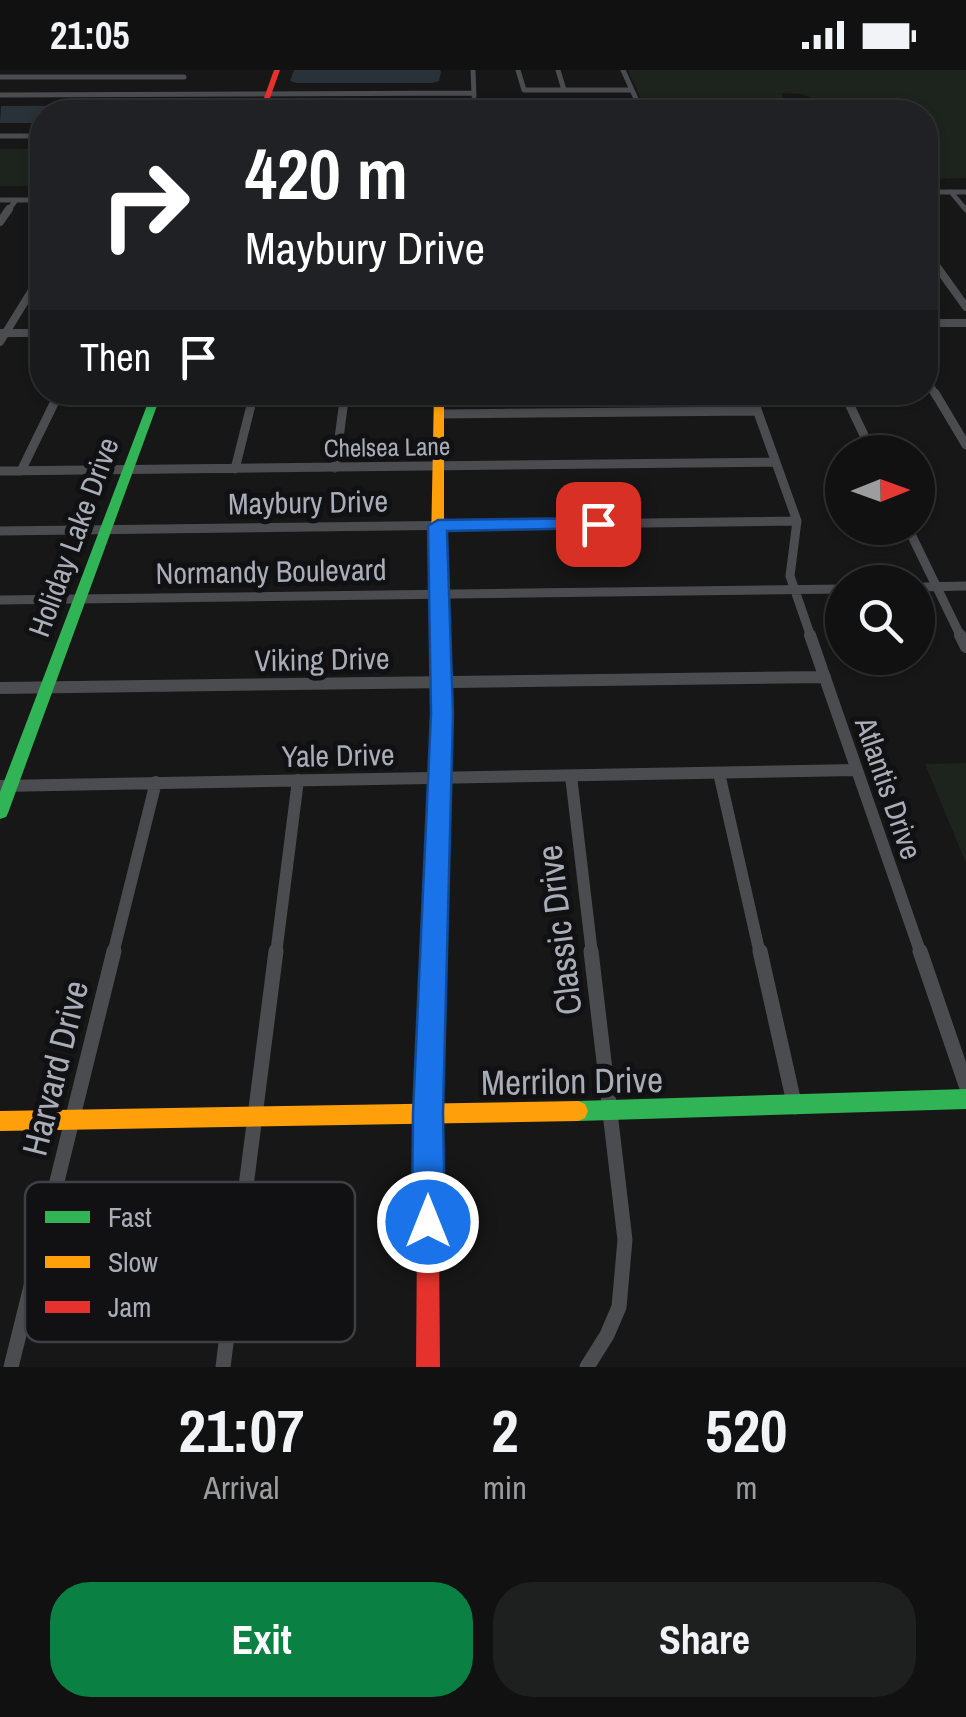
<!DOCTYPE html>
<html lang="en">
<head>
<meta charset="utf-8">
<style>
	body { margin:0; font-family:"Archivo Narrow",sans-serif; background:#1e1f1f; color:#f1f3f6; height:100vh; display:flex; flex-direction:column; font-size:38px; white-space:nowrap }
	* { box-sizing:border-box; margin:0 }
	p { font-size:32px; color:#9c9d9f }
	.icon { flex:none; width:55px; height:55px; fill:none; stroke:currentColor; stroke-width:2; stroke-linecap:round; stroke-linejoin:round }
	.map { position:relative; height:1297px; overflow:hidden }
	.details { display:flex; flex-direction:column; background:#111; flex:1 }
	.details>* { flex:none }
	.guide { position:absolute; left:30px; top:30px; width:908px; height:305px; border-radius:40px; box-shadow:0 2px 8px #0004,0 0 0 2px #303131; background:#202124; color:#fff; overflow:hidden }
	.needle { width:65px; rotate:89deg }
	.fabs { position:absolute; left:825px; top:365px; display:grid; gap:20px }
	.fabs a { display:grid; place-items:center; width:110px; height:110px; border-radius:50%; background:#111; box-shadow:0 2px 8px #0004,0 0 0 2px #303131; font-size:50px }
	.pin { position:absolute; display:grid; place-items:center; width:85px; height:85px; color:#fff; margin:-42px; border-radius:20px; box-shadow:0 5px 15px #0006 }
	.me { position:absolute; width:110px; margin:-55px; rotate:0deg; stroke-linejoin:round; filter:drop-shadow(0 0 8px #0008) }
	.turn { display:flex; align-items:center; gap:35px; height:210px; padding:0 50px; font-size:45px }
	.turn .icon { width:130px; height:130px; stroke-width:2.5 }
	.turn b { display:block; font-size:70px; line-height:85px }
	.then { display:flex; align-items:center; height:95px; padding:0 50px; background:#0003; gap:20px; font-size:38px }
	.eta { display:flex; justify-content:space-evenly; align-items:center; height:170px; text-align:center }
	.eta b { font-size:60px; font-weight:700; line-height:70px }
	.action { display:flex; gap:20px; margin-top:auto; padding:20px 50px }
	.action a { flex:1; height:115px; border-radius:40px; background:#0b8043; color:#fff; font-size:40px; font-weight:700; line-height:115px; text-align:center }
	.action a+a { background:#1e1f1f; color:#f1f3f6 }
	.status { display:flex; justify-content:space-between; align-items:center; height:70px; padding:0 50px; background:#111; direction:ltr }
	.status svg { height:28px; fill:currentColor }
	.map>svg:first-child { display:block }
</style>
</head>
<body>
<div class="status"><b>21:05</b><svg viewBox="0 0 49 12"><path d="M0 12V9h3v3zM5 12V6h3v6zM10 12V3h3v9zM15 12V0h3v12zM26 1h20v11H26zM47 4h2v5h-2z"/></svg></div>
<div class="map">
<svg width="966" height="1297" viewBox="0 0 966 1297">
	<rect width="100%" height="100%" fill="#171717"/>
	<!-- green -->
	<path fill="#1d241e" d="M628 0H966V108L925 109V82L939 76 925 69V42H853L801 24 782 23 783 33 805 42H647Z
		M512 32H616L620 42H513Z
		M0 79H42V116H0Z
		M966 693V793L925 694Z"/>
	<!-- water -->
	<path fill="#2a3239" d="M294 0H440L441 2 439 11 432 13H297L290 11Z
		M234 35 244 36V42H42V53H0L1 36Z"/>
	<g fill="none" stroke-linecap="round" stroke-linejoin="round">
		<!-- street-far4 -->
		<path stroke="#4b4c50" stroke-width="5" d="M473 0 474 26
			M518 0 524 20H632
			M558 0 564 20
			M623 0 637 31
			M0 7H184
			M0 25 474 23
			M373 42H475
			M0 66H42
			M925 122H966
			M951 122 966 140
			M0 130H42
			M7 142 16 130"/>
		<!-- street-far3 -->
		<path stroke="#4b4c50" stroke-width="8" d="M0 152 9 139
			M925 180 966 237
			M925 253H966
			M0 263H42
			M0 272 42 204
			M925 307 936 326
			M750 322 751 326
			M843 322 845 326
			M58 326 60 322
			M253 326 254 322
			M344 326 345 322"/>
		<!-- street-far2 -->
		<path stroke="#4b4c50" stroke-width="9" d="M751 323 797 451 790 506 811 567
			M844 323 872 382
			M935 323 966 375
			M439 344 757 341
			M335 398 345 323
			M235 399 254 323
			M0 401 775 392
			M21 401 59 323
			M908 458 961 567
			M0 461 797 451
			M918 517 966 516
			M0 530 842 519"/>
		<!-- street-far1 -->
		<path stroke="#4b4c50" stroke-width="12" d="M810 565 921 884
			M960 565 966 577
			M0 618 825 607
			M719 703 760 884
			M571 706 592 884
			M0 716 856 700
			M113 884 156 712
			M276 884 298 710"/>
		<!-- street -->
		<path stroke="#4b4c50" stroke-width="15" d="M760 881 795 1037
			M920 881 966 1015
			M11 1297 114 881
			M223 1297 276 881
			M587 1297 607 1265 619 1237 625 1170 591 881"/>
		<!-- fast -->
		<path fill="#30b455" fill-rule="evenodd" d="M152 322H162L8 743 6 747 0 749V722Z
			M966 1019V1039L578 1051 571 1048 568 1041 571 1034 578 1031Z"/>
		<!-- slow -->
		<path fill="#ff9f0a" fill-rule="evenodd" d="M434 322H444V524L449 625 442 630 435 625 430 524Z
			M578 1031 585 1034 588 1041 585 1048 578 1051 0 1061V1041Z"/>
		<!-- jam -->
		<path fill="#e5322d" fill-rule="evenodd" d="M274 0H280L265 42H259Z
			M442 620 449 625 438 1043 440 1297H416L418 1043 435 625Z"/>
	</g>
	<!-- route -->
	<path fill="#1a73e8" stroke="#114b97" stroke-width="2.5" d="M598 448 604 450V458L447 461 453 644 443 1043 445 1152 440 1164 428 1169 417 1164 412 1152 413 1043 431 644 428 456 438 450Z"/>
	<g text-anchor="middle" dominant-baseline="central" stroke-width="10" stroke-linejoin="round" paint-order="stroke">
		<!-- far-street labels -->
		<g font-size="25" fill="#a8adb8" stroke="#111113">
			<text transform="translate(387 377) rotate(-1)">Chelsea Lane</text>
		</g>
		<!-- street labels -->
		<g font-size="30" fill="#a8adb8" stroke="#111113">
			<text transform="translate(308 432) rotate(-1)">Maybury Drive</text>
			<text transform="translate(73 467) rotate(-70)">Holiday Lake Drive</text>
			<text transform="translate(271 501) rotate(-1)">Normandy Boulevard</text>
			<text transform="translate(322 589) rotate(-1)">Viking Drive</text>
			<text transform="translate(338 685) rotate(-1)">Yale Drive</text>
			<text transform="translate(889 718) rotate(71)">Atlantis Drive</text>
		</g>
		<!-- near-street labels -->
		<g font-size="35" fill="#a8adb8" stroke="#111113">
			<text transform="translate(559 860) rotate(-97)">Classic Drive</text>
			<text transform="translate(55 998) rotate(-76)">Harvard Drive</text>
			<text transform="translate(572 1011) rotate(-1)">Merrilon Drive</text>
		</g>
	</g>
	<!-- legend -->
	<rect x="25" y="1112" width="330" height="160" rx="15" fill="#111113" stroke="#3e4045" stroke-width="2.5"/>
	<rect x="45" y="1141" width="45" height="12" fill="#30b455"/>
	<rect x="45" y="1186" width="45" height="12" fill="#ff9f0a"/>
	<rect x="45" y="1231" width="45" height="12" fill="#e5322d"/>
	<g font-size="28" fill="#a8adb8">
		<text x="108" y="1157">Fast</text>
		<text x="108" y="1202">Slow</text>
		<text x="108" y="1247">Jam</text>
	</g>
</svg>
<div class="fabs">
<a><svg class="needle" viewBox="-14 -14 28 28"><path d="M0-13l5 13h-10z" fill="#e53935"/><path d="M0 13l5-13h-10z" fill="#9c9d9f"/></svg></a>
<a><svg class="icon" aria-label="search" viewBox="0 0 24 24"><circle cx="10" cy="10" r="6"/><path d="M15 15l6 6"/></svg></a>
</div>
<div class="pin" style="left:598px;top:454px;background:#d93025"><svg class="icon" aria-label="arrive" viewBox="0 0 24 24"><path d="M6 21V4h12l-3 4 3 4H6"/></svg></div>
<svg class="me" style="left:428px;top:1152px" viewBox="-20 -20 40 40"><circle r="17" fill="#1a73e8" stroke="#fff" stroke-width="3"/><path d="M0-11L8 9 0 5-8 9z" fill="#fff"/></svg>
<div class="guide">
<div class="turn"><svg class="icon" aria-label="right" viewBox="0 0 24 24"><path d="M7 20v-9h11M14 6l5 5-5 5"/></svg><div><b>420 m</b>Maybury Drive</div></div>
<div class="then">Then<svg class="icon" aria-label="arrive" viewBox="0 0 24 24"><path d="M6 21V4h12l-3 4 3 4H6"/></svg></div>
</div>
</div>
<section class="details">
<div class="eta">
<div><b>21:07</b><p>Arrival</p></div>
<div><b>2</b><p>min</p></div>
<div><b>520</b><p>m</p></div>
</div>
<div class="action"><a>Exit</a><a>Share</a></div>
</section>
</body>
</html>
